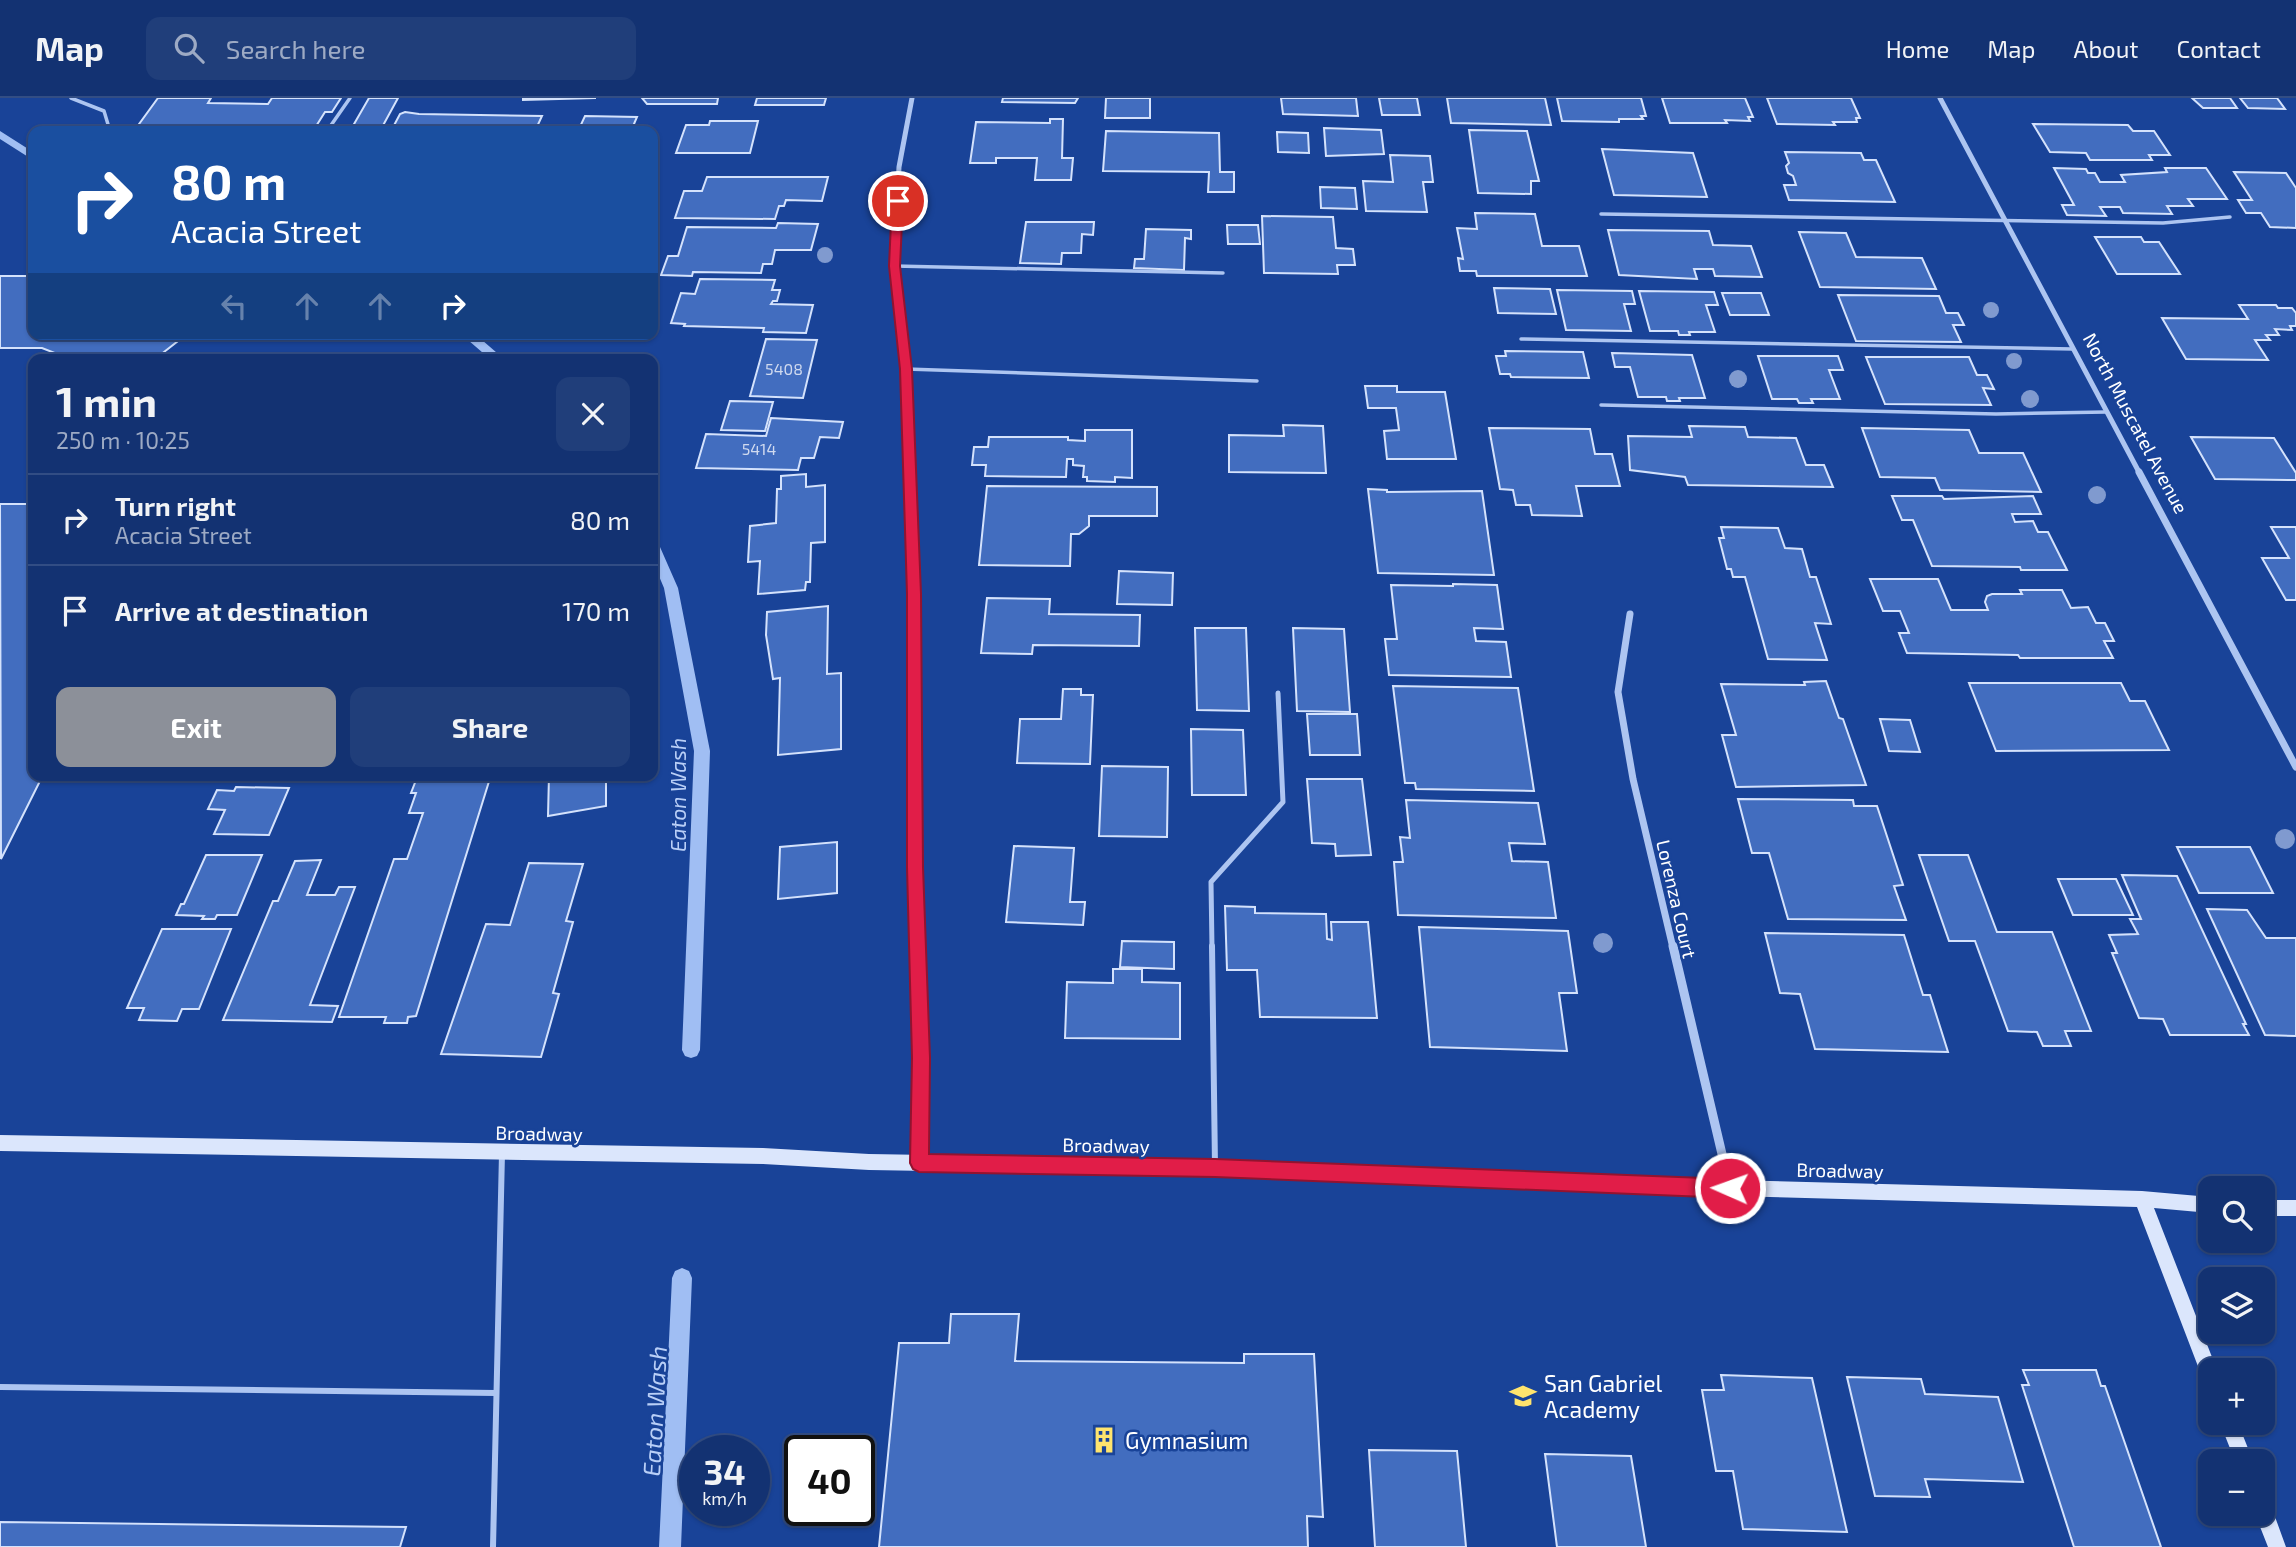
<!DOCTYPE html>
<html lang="en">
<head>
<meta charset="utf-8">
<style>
	body { margin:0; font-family:"Exo 2",sans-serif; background:#203e7a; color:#f1f3f6; height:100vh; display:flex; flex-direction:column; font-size:26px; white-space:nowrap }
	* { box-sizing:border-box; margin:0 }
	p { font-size:23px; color:#9daac4 }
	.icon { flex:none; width:38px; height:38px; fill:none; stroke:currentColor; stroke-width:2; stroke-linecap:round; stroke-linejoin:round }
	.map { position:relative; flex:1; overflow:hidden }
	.sheet { position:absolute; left:28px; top:256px; width:630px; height:427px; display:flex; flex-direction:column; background:#133272; border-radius:14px; box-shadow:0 2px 5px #0004,0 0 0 2px #324d84 }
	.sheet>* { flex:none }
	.top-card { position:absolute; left:28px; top:28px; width:630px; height:214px; border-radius:14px; box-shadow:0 2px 5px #0004,0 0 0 2px #324d84; background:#1a4fa0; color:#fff; overflow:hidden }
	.tools { position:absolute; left:2198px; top:1078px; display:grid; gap:14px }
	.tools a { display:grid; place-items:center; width:77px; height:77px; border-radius:14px; background:#133272; box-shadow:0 2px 5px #0004,0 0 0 2px #324d84; font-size:35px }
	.speed { position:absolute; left:679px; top:1337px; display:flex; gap:14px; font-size:35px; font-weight:700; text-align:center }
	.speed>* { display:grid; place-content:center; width:91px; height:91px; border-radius:50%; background:#133272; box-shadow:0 2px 5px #0004,0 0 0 2px #324d84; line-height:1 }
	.speed small { font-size:18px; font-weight:400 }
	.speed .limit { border:4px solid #111; border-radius:10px; background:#fff; color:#111 }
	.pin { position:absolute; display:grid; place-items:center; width:60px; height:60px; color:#fff; margin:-30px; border:4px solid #fff; border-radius:50%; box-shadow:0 2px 7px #0007 }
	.me { position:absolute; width:77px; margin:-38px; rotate:272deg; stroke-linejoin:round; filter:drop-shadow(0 0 5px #0008) }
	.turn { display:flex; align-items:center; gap:24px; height:147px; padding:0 28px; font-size:32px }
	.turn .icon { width:91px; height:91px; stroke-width:2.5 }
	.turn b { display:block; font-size:49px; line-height:60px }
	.lanes { display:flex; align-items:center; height:66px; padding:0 28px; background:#0003; justify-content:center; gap:35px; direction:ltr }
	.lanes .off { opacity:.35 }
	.round { display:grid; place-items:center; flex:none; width:74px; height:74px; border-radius:14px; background:#203e7a }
	.headline { display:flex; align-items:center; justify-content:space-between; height:119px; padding:0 28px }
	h1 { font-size:42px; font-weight:700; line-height:52px }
	.button { display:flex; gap:14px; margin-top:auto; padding:14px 28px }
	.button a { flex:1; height:80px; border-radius:14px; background:#8c9099; color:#fff; font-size:28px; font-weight:700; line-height:80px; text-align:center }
	.button a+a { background:#203e7a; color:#f1f3f6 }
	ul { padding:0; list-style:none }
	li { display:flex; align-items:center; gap:21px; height:91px; padding:0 28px; border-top:2px solid #324d84 }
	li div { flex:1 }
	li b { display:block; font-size:26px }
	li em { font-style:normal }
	header { display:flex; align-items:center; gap:42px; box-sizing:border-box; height:98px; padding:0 35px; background:#133272; border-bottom:2px solid #324d84 }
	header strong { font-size:33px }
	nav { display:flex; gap:38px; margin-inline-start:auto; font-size:24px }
	.search { width:490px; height:63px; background:#203e7a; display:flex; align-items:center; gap:18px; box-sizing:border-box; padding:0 24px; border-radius:14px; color:#9daac4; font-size:26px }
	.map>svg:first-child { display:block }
</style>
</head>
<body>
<header>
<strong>Map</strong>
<div class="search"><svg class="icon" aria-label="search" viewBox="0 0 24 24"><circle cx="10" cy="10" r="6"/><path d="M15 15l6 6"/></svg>Search here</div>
<nav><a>Home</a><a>Map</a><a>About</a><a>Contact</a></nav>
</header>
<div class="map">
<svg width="2296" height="1449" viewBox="0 0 2296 1449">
	<rect width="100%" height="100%" fill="#194398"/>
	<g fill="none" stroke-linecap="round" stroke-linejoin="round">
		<!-- stream -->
		<path fill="#a0bef3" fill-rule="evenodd" d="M0 33 33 54V62L0 41Z
			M461 236H475L504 261H490Z
			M653 444 660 449 678 490 710 653 700 952 697 958 691 960 685 958 682 952 694 653 664 490 653 464Z
			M682 1170 689 1173 692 1180 681 1449H659L672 1180 675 1173Z"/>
	</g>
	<!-- building -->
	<path fill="#426dbf" stroke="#d4e2fc" stroke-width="2" d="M158 0H211L208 5 268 6 272 0H341L332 14H325L313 33H134Z
		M369 0H398L380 33H350Z
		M523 0H596L523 2Z
		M642 0H718L717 6H647Z
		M757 0H826L824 7H755Z
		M1003 0H1078L1075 5 1002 4Z
		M1106 0H1150V20H1105Z
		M1281 0H1356L1358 18 1283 16Z
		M1379 0H1417L1420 17H1382Z
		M1447 0H1545L1551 27 1451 25Z
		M1557 0H1641L1646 18H1641L1643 21H1619V24L1562 23Z
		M1662 0H1745L1753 19H1748L1750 23 1725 22 1727 25H1670Z
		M1767 0H1851L1860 20H1856L1857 24H1833L1835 27 1777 26Z
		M2192 0H2230L2237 10H2203Z
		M2240 0H2277L2285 11 2248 10Z
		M405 14 419 16 542 18 535 33H391L400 16Z
		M585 18 637 19 631 33H578Z
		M1050 21H1063L1062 60H1073L1071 82H1035L1037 60H996V65H970L976 24 1050 25Z
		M710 23H758L750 55H676L686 27H709Z
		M2033 26 2128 27 2133 33H2154L2170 57H2149L2152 62H2090L2086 55 2050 54Z
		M1324 30 1381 32 1384 56 1326 58Z
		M1469 32 1527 33 1539 83H1531V96L1478 95Z
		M1106 33 1219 35 1220 74H1234V94H1208L1209 74 1103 73Z
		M1277 34 1308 35 1309 55 1278 54Z
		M1602 51 1693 55 1707 99 1614 97Z
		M1785 54 1861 55 1864 62H1876L1895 104 1789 102 1784 87H1796L1793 78 1788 75 1786 68 1789 65Z
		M1390 57 1430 58 1433 84H1423L1427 114 1366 113 1363 83 1393 84Z
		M2054 70 2086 71 2088 75H2095L2100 84H2125L2121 77 2167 74 2165 70H2206L2227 101H2188L2193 108H2167L2172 116 2123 115 2120 109H2100L2106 118 2067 117 2062 107H2074Z
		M2234 74 2286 75 2296 90V130L2270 129 2261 115H2246L2238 102H2252Z
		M707 79H828L822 103 786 102 784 108H779L775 121 675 120 684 93H702Z
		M1320 89 1355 90 1357 111 1321 110Z
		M1475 115 1535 116 1542 148H1579L1587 178H1477L1476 173H1460L1458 160 1463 161 1457 130 1477 131Z
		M1262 118 1333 119 1336 150 1353 151 1355 167H1337L1338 176 1264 175Z
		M1026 124H1094L1093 137 1082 136 1081 155H1062L1061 166 1020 165Z
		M778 125 818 126 811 152H775L772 166H763L761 175 693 174 692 178 661 177 668 158H678L687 129 776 130Z
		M1227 127H1258L1260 146H1228Z
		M1146 131 1191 132V141L1185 140 1184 172 1134 170 1135 161H1144Z
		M1608 132 1709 133 1713 147 1751 148 1762 179 1715 178 1713 171H1694L1697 181 1619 177Z
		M1799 134 1846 135 1856 159 1922 160 1936 191 1820 189Z
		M2095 139H2141L2144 144H2159L2180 176H2117Z
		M0 178H33V236H187L155 261H70L42 250H0Z
		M700 181 775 182 772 192H780L777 203H773L771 206 813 207 806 235 763 234 764 230 684 228 685 226 671 225 681 195 695 196Z
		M1494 190 1550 191 1556 216 1498 215Z
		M1557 192 1632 193 1635 206H1624L1631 233 1566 232Z
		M1639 193 1714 194 1718 207H1706L1715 234H1689L1690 237H1679L1678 233H1650Z
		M1722 195H1761L1769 217H1730Z
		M1838 197 1939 198 1946 215H1958L1964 227H1953L1961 244 1856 243Z
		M2239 207H2276L2278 210H2292L2296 215V228H2290L2292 232 2275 231 2279 237H2266L2270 242H2255L2268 262 2186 261 2162 220 2248 221Z
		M766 241 817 242 803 300 750 298Z
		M1505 253 1583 254 1589 280 1511 279 1510 276H1500L1496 258H1506Z
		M1612 255 1692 257 1705 300H1679L1680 303H1667L1666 299H1638L1630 269H1615Z
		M1758 258H1838L1843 272H1829L1840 301H1811L1813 305H1799L1797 301H1772Z
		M1866 259H1969L1977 277H1987L1994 291 1983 290 1991 307 1885 306Z
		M1365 288H1397V294H1445L1456 361H1387L1384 333 1399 332 1396 310H1368Z
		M730 303 773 304 765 333 721 332Z
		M771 320 843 324 839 340 820 339 814 360H801L798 372 696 370 706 336 766 338Z
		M1283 327 1323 328 1326 375 1229 374V337L1284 338Z
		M1689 328 1745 329 1748 339 1796 340 1806 367H1824L1833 389 1688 387 1685 379 1630 372 1628 338 1692 339Z
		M1489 330 1590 331 1595 356H1612L1620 388H1576L1582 418 1532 417 1530 407H1516L1513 392 1500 391Z
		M1862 330 1969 332 1979 355H2023L2041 394 1940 392 1935 380 1880 379Z
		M1085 332H1132V380L1115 379V384L1087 383V379H1083L1084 368 1073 367V361H1067L1066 379 985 378 986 367H972L974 349H988L989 339H1068V342L1085 343Z
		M2191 339 2274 340 2296 375V382L2215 381Z
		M806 376V389L825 387V444L811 445 810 484H806L805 492 758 496 760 463 748 464 750 428 776 425 777 391H781V378Z
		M987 388 1157 389V418H1089V428L1079 436H1071L1070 468 979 467Z
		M1368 391 1387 392V394L1482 393 1494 477 1378 475Z
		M1892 398H1942L1944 401 2033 398 2041 416H2012L2015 424 2033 423 2038 434H2048L2067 472H2021L2020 469 1932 468 1913 422H1902Z
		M0 406H33V677H43L1 761Z
		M1721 429 1778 430 1785 450 1802 451 1810 479H1816L1831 526 1815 525 1827 562 1768 561 1745 479H1733L1731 471H1727L1719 440H1724Z
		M2271 429H2296V502H2286L2262 460H2289Z
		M1119 473 1173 475 1172 507 1117 506Z
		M1870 481H1938L1951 512H1988L1985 504 1987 498 1992 496H2022L2020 492H2062L2071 510 2088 509 2096 525H2105L2114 543H2104L2113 560H2020L2018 557 1907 555 1899 535H1909L1900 513H1883Z
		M1453 486 1497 487 1503 531 1474 530 1476 543 1506 544 1511 579 1389 577 1385 541H1397L1391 487 1453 488Z
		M987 500 1050 501 1049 516 1140 517 1139 548 1033 547 1032 556 981 555Z
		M828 508 827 576 841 575V651L778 657 780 580 773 581 766 537 767 514Z
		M1195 530H1246L1249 613 1197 612Z
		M1293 530 1344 531 1350 614 1297 613Z
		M1826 583 1839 620 1843 621 1866 687 1736 689 1722 637H1736L1721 586 1805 587 1804 584Z
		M1969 585H2121L2130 603H2145L2169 652 1996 653Z
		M1393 588 1518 590 1534 693 1416 691 1415 685H1405Z
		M1063 591H1081V597H1093L1090 666 1017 665 1020 621H1061Z
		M1307 616H1357L1360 657H1310Z
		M1880 621 1910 622 1920 654 1889 653Z
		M1191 631 1243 632 1246 697H1192Z
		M1102 668 1168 669 1167 739 1099 738Z
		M418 677H491L416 918 408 919 407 925H384L386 919H339L394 761H407L423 715H409L416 695H411Z
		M549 677H606V708L548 718Z
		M1307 681H1362L1371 757 1336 758 1335 746 1312 745Z
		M236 689 289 690 269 737 214 736 225 712 208 711 217 692 234 693Z
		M1738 701 1853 702 1854 708H1877L1903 787 1894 788 1906 822 1788 821 1769 755H1752Z
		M1406 702 1538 705 1545 746 1509 745 1512 763 1548 764 1556 820 1398 817 1394 764H1403L1400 739 1410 740Z
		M837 744V795L778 801 780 749Z
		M1014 748 1074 750 1070 804H1085L1083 827 1006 824Z
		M2177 749H2250L2273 795H2199Z
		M206 757H262L237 817H217L215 821H202L204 818 176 817 181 806H184Z
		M1919 757H1968L1997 834H2052L2091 933H2065L2071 948H2043L2037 934 2008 933 1975 843H1949Z
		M321 762 307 797H335L339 789H355L310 907 338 908 332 924 223 922 273 803H278L295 763Z
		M529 765 583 766 566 823 573 824 553 895 559 896 541 959 441 956 486 826 510 827Z
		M2122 777 2177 778 2246 926H2243L2249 937H2170L2163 921 2139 920 2112 855H2117L2109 837 2138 836 2130 821H2141Z
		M2058 781H2116L2133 817H2073Z
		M1225 808 1255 809V815L1326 816 1327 841 1332 842 1331 824H1368L1377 920 1260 919 1257 872H1227Z
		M2207 811 2247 812 2266 840H2296V938L2265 937Z
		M1419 829 1568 833 1577 895H1559L1567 953 1430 949Z
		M162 831H231L199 911H182L177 923 139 922 144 910H127Z
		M1765 835 1904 837 1923 897H1930L1948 954 1815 951 1800 896 1780 895Z
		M1122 843 1174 844V871L1120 869Z
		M1113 871H1142V884L1180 885V941L1065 940 1067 884 1113 885Z
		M951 1216H1019L1015 1263 1244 1265V1256H1314L1323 1419 1307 1418 1308 1449H879L899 1245H949Z
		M2023 1272H2096L2101 1288H2105L2161 1449H2074L2022 1287H2029Z
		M1721 1277 1812 1280 1847 1434 1743 1431 1733 1373H1716L1702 1292H1724Z
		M1847 1279 1921 1281 1925 1296 1998 1299 2023 1384 1925 1381 1930 1399 1875 1398Z
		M1369 1352 1457 1353 1466 1449H1375Z
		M1545 1356 1631 1358 1646 1449H1557Z
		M0 1424 406 1429 400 1449H0Z"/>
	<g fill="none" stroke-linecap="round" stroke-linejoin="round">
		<!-- lane-far2 -->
		<path stroke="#adc5f1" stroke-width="3.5" d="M71 0 104 13 110 33
			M327 33 350 0
			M1601 116 2163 125 2230 119
			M894 168 1223 175
			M1521 241 2073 251
			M906 271 1257 283
			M1601 307 1996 316 2106 314"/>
		<!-- lane-far1 -->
		<path stroke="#adc5f1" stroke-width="5" d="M1212 850 1211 784 1283 704 1278 595"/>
		<!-- lane -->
		<path stroke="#adc5f1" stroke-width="6" d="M1212 848 1215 1068
			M0 1289 496 1295
			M493 1449 502 1055"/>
		<!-- street-far2 -->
		<path stroke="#adc5f1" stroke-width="5" d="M1940 0 2140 376
			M910 376 906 271 894 168 899 69 912 0"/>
		<!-- street-far1 -->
		<path stroke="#adc5f1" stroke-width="7" d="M910 374 914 496 918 850
			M2139 374 2296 669
			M1630 516 1618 594 1633 681 1673 850"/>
		<!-- street -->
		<path stroke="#adc5f1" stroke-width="9" d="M917 848 921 960 919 1065
			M1673 848 1730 1090"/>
		<!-- secondary -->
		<path fill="#dbe6fc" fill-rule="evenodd" d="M0 1037 763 1050 869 1056 1215 1062 1730 1082 2142 1093 2210 1099V1115L2154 1110 2217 1272H2210V1287L2204 1284 2137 1109 1730 1098 1215 1078 869 1072 763 1066 0 1053Z
			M2263 1102H2296V1118H2263Z
			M2220 1325H2238L2253 1363H2235Z
			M2263 1403 2270 1405 2286 1449H2268L2255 1416H2263Z"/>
	</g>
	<!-- trees -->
	<g fill="#809acf">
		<circle cx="825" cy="157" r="8"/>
		<circle cx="1991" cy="212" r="8"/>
		<circle cx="2014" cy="263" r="8"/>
		<circle cx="1738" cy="281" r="9"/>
		<circle cx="2030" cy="301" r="9"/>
		<circle cx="2097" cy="397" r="9"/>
		<circle cx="2285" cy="741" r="10"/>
		<circle cx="1603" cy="845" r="10"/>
	</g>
	<!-- route -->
	<path fill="#e11d48" stroke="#92132f" stroke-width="2" d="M898 99 903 103 900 168 912 271 921 496 923 769 930 960 929 1056 1215 1061 1730 1081 1737 1084 1740 1090 1737 1097 1730 1100 1215 1079 919 1074 913 1071 910 1065 912 960 907 769V496L900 271 889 168 892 103Z"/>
	<!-- icons -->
	<defs>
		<g id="school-bare" transform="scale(2.1)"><path d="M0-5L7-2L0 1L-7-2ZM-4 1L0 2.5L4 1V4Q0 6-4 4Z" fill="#ffe46d" stroke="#194398" stroke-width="2.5" paint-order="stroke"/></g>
		<g id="building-bare" transform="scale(2.1)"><path d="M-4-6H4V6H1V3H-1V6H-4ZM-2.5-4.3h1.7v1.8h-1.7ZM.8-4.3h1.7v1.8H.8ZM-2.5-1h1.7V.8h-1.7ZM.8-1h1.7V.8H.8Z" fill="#ffe46d" stroke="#194398" stroke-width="2.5" paint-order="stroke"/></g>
	</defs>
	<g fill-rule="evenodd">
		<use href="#school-bare" x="1523" y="1298"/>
		<use href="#building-bare" x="1104" y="1342"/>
	</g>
	<g text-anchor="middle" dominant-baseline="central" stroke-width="5" stroke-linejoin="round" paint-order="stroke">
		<!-- number labels -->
		<g font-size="16" fill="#d0daef">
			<text x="784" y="270">5408</text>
			<text x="759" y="350">5414</text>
		</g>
		<!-- street labels -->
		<g font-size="19" fill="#fff" stroke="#194398">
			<text transform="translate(2136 325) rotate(62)">North Muscatel Avenue</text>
			<text transform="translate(1677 801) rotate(77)">Lorenza Court</text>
			<text transform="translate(539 1035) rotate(1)">Broadway</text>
			<text transform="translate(1106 1047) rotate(1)">Broadway</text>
			<text transform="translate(1840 1072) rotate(1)">Broadway</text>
		</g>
		<!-- water labels -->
		<g font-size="21" font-style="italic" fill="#b9cff7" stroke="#194398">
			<text transform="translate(677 697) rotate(-90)">Eaton Wash</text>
		</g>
		<!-- near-poi labels -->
		<g font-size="23" fill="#fff" stroke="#194398" text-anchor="start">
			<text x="1544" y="1285">San Gabriel<tspan x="1544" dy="26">Academy</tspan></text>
			<text x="1125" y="1342">Gymnasium</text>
		</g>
		<!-- near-water labels -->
		<g font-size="24" font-style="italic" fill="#b9cff7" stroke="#194398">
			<text transform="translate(654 1313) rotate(-87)">Eaton Wash</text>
		</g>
	</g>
</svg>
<div class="tools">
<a><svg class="icon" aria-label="search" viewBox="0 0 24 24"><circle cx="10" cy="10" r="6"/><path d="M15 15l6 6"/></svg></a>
<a><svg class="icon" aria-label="layers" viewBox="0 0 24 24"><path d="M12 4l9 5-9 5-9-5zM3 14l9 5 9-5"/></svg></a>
<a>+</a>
<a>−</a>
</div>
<div class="speed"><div>34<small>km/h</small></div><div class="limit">40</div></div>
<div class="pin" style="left:898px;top:103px;background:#d93025"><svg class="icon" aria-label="arrive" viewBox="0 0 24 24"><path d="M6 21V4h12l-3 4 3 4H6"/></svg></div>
<svg class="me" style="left:1730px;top:1090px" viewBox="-20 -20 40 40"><circle r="17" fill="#e11d48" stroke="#fff" stroke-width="3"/><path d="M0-11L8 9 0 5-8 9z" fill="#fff"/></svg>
<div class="top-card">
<div class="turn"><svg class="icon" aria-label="right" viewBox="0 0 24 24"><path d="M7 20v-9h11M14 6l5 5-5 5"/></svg><div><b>80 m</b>Acacia Street</div></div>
<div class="lanes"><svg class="icon off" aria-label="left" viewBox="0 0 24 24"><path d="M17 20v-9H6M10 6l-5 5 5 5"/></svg><svg class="icon off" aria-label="ahead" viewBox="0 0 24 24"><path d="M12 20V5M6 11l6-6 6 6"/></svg><svg class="icon off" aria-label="ahead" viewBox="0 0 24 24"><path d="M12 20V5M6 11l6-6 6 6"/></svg><svg class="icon" aria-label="right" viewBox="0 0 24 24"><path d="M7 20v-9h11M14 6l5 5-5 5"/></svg></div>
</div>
<section class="sheet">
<div class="headline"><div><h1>1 min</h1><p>250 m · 10:25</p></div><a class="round"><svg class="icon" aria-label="close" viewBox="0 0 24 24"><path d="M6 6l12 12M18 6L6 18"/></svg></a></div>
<ul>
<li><svg class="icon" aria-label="right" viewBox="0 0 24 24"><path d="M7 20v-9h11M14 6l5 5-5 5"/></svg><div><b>Turn right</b><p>Acacia Street</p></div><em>80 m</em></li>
<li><svg class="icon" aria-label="arrive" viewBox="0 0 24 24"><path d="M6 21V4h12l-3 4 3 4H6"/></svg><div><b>Arrive at destination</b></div><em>170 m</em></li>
</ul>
<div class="button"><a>Exit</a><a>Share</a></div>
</section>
</div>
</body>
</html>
